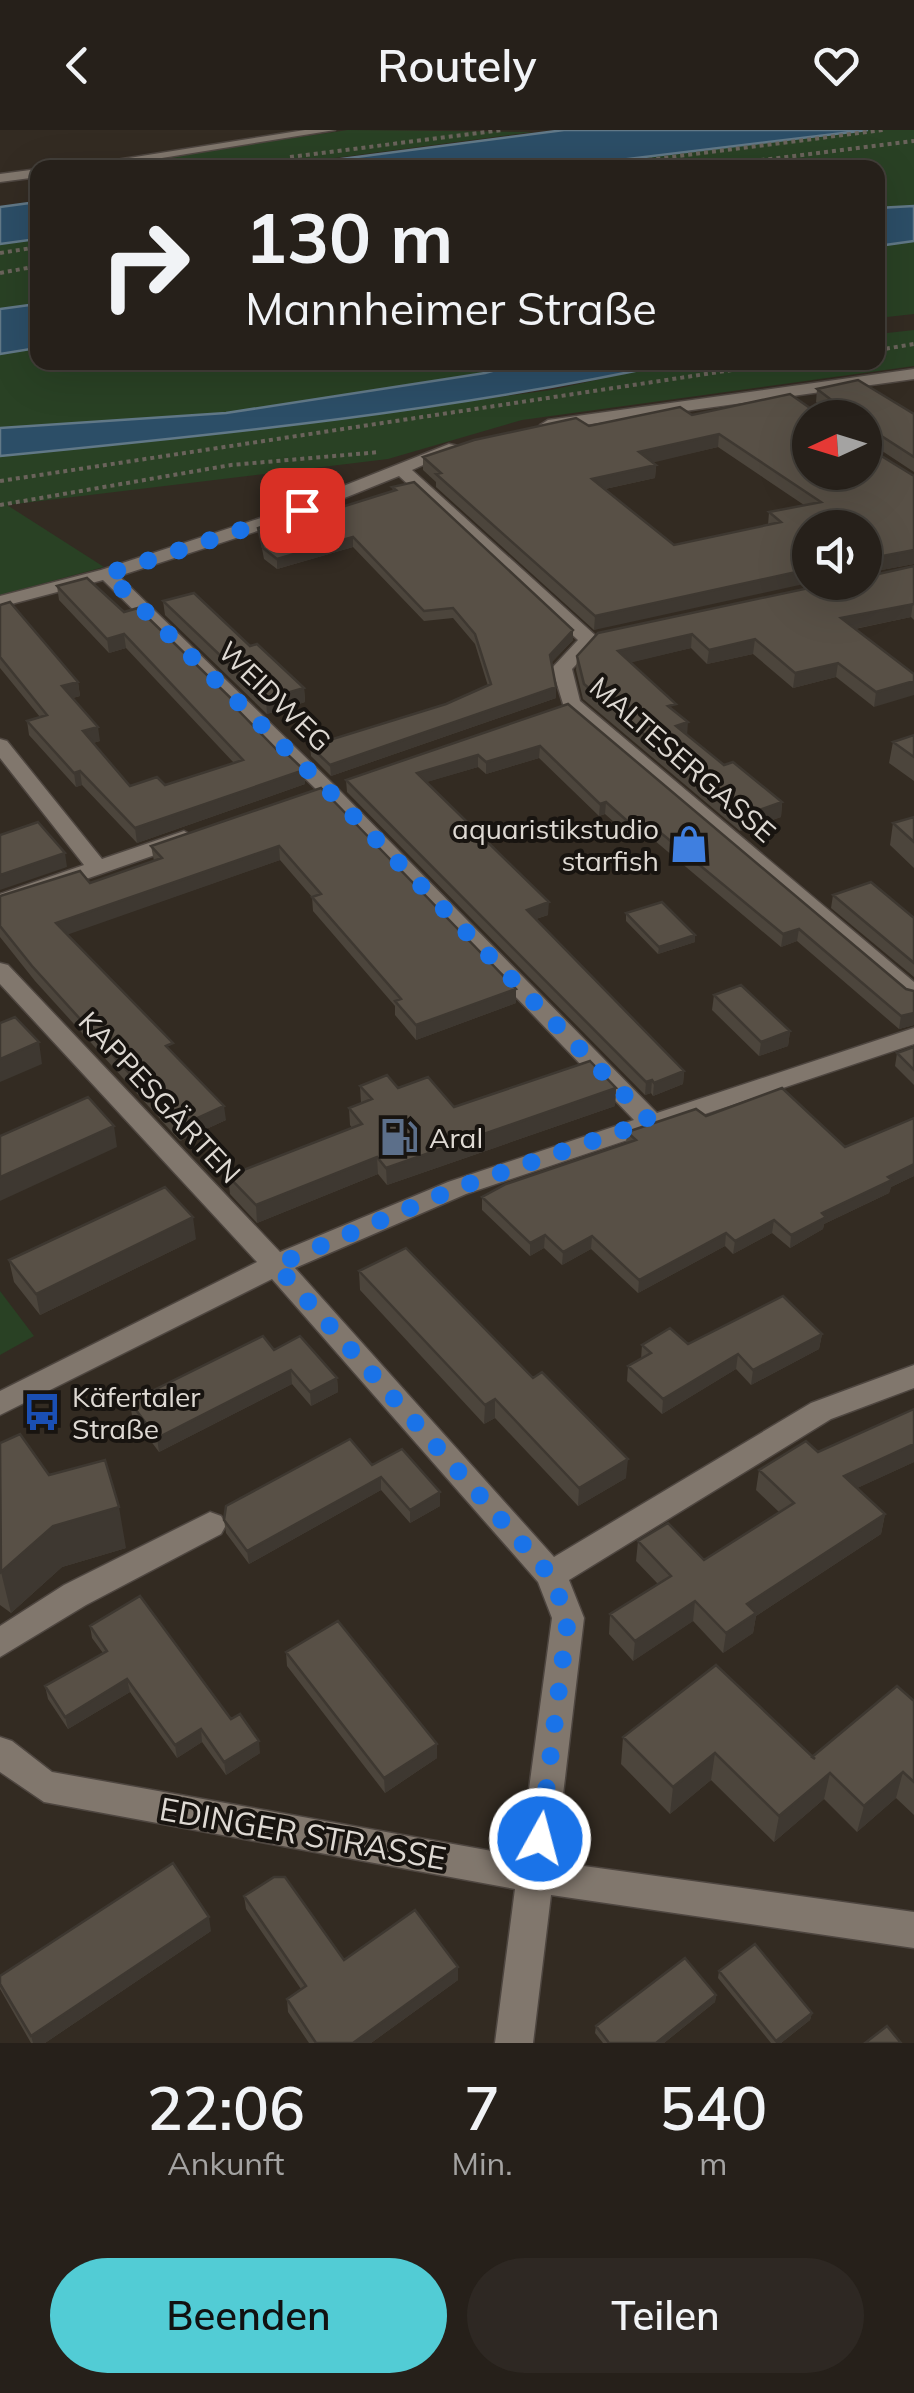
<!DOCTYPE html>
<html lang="de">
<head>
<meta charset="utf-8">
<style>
	body { margin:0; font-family:Mulish,sans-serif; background:#2e2823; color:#f1f3f6; height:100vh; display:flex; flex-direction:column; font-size:38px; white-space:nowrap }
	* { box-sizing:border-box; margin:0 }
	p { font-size:32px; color:#a4a3a2 }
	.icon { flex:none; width:55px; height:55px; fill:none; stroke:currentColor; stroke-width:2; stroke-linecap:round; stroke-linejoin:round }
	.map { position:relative; height:1913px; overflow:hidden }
	.side { display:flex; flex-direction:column; background:#26201a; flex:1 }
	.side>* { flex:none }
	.guide { position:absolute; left:30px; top:30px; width:855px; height:210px; border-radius:20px; box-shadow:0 10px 40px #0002,0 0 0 2px #423e39; background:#26201a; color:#f1f3f6; overflow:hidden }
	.needle { width:65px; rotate:266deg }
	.controls { position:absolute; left:792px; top:270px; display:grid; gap:20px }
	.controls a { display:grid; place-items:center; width:90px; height:90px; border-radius:50%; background:#26201a; box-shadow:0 10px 40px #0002,0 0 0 2px #423e39; font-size:50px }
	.pin { position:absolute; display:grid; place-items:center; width:85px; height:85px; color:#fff; margin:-42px; border-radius:20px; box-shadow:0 5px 15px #0006 }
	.me { position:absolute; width:110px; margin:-55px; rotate:7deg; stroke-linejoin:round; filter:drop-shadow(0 0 8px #0008) }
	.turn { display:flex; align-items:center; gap:35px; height:210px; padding:0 50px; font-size:45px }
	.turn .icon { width:130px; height:130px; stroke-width:2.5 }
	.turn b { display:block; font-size:70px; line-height:85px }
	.eta { display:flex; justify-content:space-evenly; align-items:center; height:170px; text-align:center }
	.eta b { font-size:60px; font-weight:600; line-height:70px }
	.primary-button { display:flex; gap:20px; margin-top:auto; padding:20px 50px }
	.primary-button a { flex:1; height:115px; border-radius:60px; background:#52ccd5; color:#111; font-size:40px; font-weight:600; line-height:115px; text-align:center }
	.primary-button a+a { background:#2e2823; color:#f1f3f6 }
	header { display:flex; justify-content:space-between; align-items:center; height:130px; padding:0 50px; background:#26201a; font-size:45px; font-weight:600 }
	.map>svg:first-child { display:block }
</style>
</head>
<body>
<header><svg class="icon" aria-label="back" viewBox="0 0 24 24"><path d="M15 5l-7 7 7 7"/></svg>Routely<svg class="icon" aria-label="heart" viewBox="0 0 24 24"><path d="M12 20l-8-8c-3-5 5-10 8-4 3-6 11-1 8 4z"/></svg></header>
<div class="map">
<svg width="914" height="1913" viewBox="0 0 914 1913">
	<rect width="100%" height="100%" fill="#332b22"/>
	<!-- green -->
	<path fill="#294124" d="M348 0 533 2 266 37 84 38Z
		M868 0H914V184L878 188V38H554Z
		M37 109 38 232 544 233 226 283 0 298V114Z
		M914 200V236L522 290 388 329 7 375 104 437 0 465V326L233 302 551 260 673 233 878 232V204Z
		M0 1161 34 1206 0 1225Z"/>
	<!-- water -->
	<path fill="#2c4e67" stroke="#617887" stroke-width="2.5" d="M564 0H868L554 38 280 37Z
		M37 72V109L0 114V77Z
		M914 76V111L878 116V78Z
		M37 174V218L0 224V179Z
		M526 232 673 233C452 281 225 304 0 326V298L226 283 485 243Z"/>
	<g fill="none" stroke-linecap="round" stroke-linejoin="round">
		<!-- minor casing -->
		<g stroke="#4e4640" stroke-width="3">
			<path id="minor" d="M305 0H335L100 38H66Z
				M38 39V47L0 52V44Z
				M914 239V249L548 300 540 295 548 290Z
				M449 314 463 317 412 340 596 506V514L572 539 580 571 914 852V871L906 869 564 577 552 538 578 510 399 346 285 392 119 446 335 656 657 983 914 898V914L466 1064 295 1138 554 1427 811 1273 914 1235V1258L831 1289 569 1450 584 1488 555 1732 914 1782V1818L551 1765 533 1913H495L515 1759 44 1672 0 1642V1607L12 1611 52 1642 520 1726 552 1488 538 1452 272 1149 0 1285V1261L257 1132 0 854V833L8 835 280 1122 448 1052 634 990 321 664 103 450 0 477V466L101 440 273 384Z
				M0 609 7 611 102 729 184 701 195 707 192 712 0 779V764L84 735 0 628Z
				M210 1382 221 1386 226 1395 221 1404 86 1475 0 1527V1496L64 1455Z"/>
		</g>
		<!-- path -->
		<path stroke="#6a635b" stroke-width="4" stroke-dasharray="4 4" stroke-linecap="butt" d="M290 27 502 0
			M585 38 883 0
			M697 38 914 11
			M0 123 38 117
			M0 143 38 136
			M878 220 914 214
			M0 351 785 232
			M0 375 231 335 380 322"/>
		<!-- minor -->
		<use href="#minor" fill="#81776d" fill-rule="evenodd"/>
	</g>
	<!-- wall -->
	<path fill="#4c453c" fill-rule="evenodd" d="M817 259 914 284V342L867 311 810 288 914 346V434L865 443V398L594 500 436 357V352L423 340V327L589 296 692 285 824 279 816 272ZM718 317 804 375 769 382 768 395 674 415 605 359 655 348 656 335 652 332Z
		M392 357 573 510 551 533 556 568 331 646 311 626 310 616 446 574 488 556 475 514 453 488 424 491 353 417 277 439 264 429 258 398 329 381 393 361Z
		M914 436V490L911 487 855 499 914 544 874 577 836 547 793 558 753 524 707 534 691 518 631 532 675 582 687 605 724 635 782 672 781 687 740 701 583 569 576 540 577 526Z
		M57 456 124 482 240 577V583L278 621 304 640 305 654 137 713 82 655 76 657 29 605 27 591 40 587 0 538V475L78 552 80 566 73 568 100 611 93 613 130 656 165 655 234 633 126 518 109 523 59 470Z
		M163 471 250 516 304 558 305 572 267 584 165 485Z
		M568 574 906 859 914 861V895L899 899 797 811 781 817 648 705 634 710 605 684 599 686 539 628 486 644 478 637 426 652 548 785 536 789 684 941 683 954 653 966 651 963 645 965 347 662 346 650Z
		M914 605V651L889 633 893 612Z
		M321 658 516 859V873L416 910 395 885V876L313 781 312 767 280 730 67 804 174 924 226 990 180 1011 35 851 0 807V766L90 753 154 731 151 716Z
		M914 687V738L890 715 893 693Z
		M833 765 914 788V847L831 778Z
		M626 783 695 812 658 824 626 791Z
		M714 865 790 901 788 916 759 926 712 880Z
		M914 917V955L895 936 897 923Z
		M360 956 398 958 454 977 616 958 615 976 387 1055 378 1044 257 1093 230 1064 228 1046 352 998 350 995 349 978 361 973Z
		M706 986 845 1017 914 988V1046L891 1057 889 1063 824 1094 823 1099 790 1118 772 1103 733 1124 725 1116 638 1163 591 1119 562 1135 544 1118 530 1126 482 1080V1067L626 1013 627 1002Z
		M196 1109 40 1185 14 1152 9 1130Z
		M359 1141 626 1348 578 1376 495 1288 484 1294 360 1160Z
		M822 1204 819 1219 751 1255 736 1239 662 1284 627 1251 628 1236 641 1229 642 1215 688 1214Z
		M274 1220 337 1248 338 1262 311 1276 292 1254 159 1322 132 1286 130 1272Z
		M914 1279V1332L857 1358 885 1384 881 1404 756 1486 753 1503 723 1523 693 1491 633 1531 609 1504 610 1484 658 1454 636 1431 638 1411 704 1430 779 1382 756 1360 759 1340 818 1322Z
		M0 1313 49 1345 126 1418 62 1437 11 1483 0 1475Z
		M372 1335 440 1362V1376L410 1393 381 1360 249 1434 226 1403 224 1390Z
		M90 1496 231 1589 260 1623 226 1645 202 1612 177 1628 130 1562 68 1599 48 1569 45 1556 103 1523 92 1508Z
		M286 1522 437 1628 385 1663 287 1536Z
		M914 1571V1685L896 1668 857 1702 824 1669 774 1712 711 1650 670 1684 621 1634 623 1607 812 1627Z
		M244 1766 344 1830 458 1850 371 1913H309L288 1882 287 1869 301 1859 246 1779Z
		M211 1801 45 1913H31L0 1859V1846Z
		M719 1841 812 1883 810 1890 781 1913H771L718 1848Z
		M716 1865 715 1872 664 1913H603L595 1903 596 1896Z"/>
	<!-- shaded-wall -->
	<path fill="#3e3831" d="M865 298H869L867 311H865Z
		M719 304 718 317 639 336V322Z
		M656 335 655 348 591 362 592 349Z
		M353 407V417L277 439V429Z
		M914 420V434L865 443 866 429Z
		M810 439V452H813L594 500 595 486Z
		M913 473 911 487 839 502 841 488Z
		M573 500V510L549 535 550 525Z
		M124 504 126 518 109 523 107 509Z
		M692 504 691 518 617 536 618 521Z
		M755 509 753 524 707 534 709 520Z
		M838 533 836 547 793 558 795 543Z
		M914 551V565L874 577 876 562Z
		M78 552 80 566 64 570 62 556Z
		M556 557V568L331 646 330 635Z
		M304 558 305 572 267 584 266 569Z
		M688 592 687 607 676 596Z
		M98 597 100 611 85 615 83 601Z
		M540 616 539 628 486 644V632Z
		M478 625V637L417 655V643Z
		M304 640 305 654 137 713 135 698Z
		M80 641 82 655 76 657 74 643Z
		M606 672 605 684 599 686 600 674Z
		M782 672 781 687 740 701 742 686Z
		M649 693 648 705 634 710V697Z
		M279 716 280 730 58 808 56 793Z
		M65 723 67 737 0 760V745Z
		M549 772 548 785 526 792 527 780Z
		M799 799 797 811 781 817 783 804Z
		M695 805V812L658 824 659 817Z
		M516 859V873L416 910V895Z
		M914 883V895L899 899 901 886Z
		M790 901 788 916 759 926 761 912Z
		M39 912 42 934 0 952V929Z
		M684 941 683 954 653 966 654 953Z
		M652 950 651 963 645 965 646 952Z
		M616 958 615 976 387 1055 386 1038Z
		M224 976 226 990 180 1011 178 997Z
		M114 996 117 1017 0 1071V1047Z
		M377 1027 378 1044 257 1093 256 1075Z
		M914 1034V1046L891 1057 889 1063 824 1094 823 1099 790 1118 791 1105 822 1083 888 1047Z
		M193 1087 196 1109 40 1185 36 1164Z
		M774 1090 772 1103 733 1124 735 1111Z
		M726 1103 725 1116 638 1163 639 1150Z
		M545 1105 544 1118 530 1126V1113Z
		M592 1106 591 1119 562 1135 563 1122Z
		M822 1204 819 1219 751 1255 753 1240Z
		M738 1224 736 1239 662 1284 663 1269Z
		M291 1240 292 1254 159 1322 157 1308Z
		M337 1248 338 1262 311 1276 310 1262Z
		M495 1269V1288L484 1294 485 1275Z
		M914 1314V1332L840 1366 844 1346Z
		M628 1329 626 1348 578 1376 579 1358Z
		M381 1347V1360L249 1434 247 1421Z
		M440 1362V1376L410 1393V1380Z
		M119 1377 126 1418 62 1437 11 1483 1 1442 53 1396Z
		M885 1384 881 1404 756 1486 753 1503 723 1523 726 1503 747 1474Z
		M695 1471 693 1491 633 1531 635 1511Z
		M127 1549 130 1562 68 1599 65 1587Z
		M201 1599 202 1612 177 1628 175 1615Z
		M259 1611 260 1623 226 1645 224 1632Z
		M437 1614V1628L385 1663 384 1648Z
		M715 1623 711 1650 670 1684 673 1657Z
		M903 1642 896 1668 857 1702 864 1676Z
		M830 1643 824 1669 774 1712 779 1686Z
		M209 1787 211 1801 45 1913H33L31 1906Z
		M458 1837V1850L371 1913H353Z
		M716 1865 715 1872 664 1913H656Z
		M812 1883 810 1890 781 1913H776V1911Z"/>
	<!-- building -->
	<path fill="#585046" stroke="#3e3831" stroke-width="2.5" fill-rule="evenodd" d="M858 250 914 284V327L869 298H865V288H810V342H865V316L914 346V420L866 429 865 431V398H810V439L595 486 436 344 441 343 423 327 474 310 576 288 589 296 680 277 692 285 790 264 810 278 832 279 834 272 817 259ZM719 304 821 372 769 382 781 392 674 415 592 349 656 335 639 322Z
		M414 352 573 500 550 525 556 557 330 635 310 616 446 574 491 554 475 504 453 478 424 481 353 407 277 429 263 418 258 398 313 380 329 381 396 360 392 357Z
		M914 436V474L841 488 914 544V551L876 562 838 533 795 543 755 509 709 520 692 504 618 521 676 574 668 576 688 592 676 596 724 635 733 632 782 672 742 686 584 554 577 526 598 503 837 452H865V447Z
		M87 448 124 482 138 478 240 577 236 578 278 621 283 620 304 640 135 698 80 641 74 643 27 591 47 585 0 527V475L10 472 78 552 62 556 98 597 83 601 130 656 157 647 165 655 243 630 124 504 107 509 57 456Z
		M194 463 250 516 257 514 304 558 266 569 163 471Z
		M568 574 906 859 914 861V883L901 886 799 799 783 804 649 693 634 697 606 672 600 674 540 616 486 632 478 625 417 643 549 772 527 780 684 941 654 953 652 950 646 952 346 650Z
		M914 605V627L893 612Z
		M321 658 516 859 416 895 395 871 401 869 312 767 321 764 279 716 56 793 173 913 166 916 224 976 178 997 32 836 0 796V766L80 741 90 753 162 728 151 716Z
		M914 687V712L893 693Z
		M38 692 65 723 0 745V705Z
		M871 752 914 788V833L833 765Z
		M662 772 695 805 659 817 626 783Z
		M741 855 790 901 761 912 714 865Z
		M15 887 39 912 0 929V893Z
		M914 917V940L897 923Z
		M590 931 616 958 386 1038 377 1027 256 1075 228 1046 362 994 349 978 372 969 360 956 387 945 398 958 428 947 454 977Z
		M782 958 845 1017 914 988V1034L888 1047 892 1050 822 1083 826 1087 791 1105 774 1090 735 1111 726 1103 639 1150 592 1106 563 1122 545 1105 530 1113 482 1067 506 1054 636 1010 627 1002 696 979 706 986Z
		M88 967 114 996 0 1047V1006Z
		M165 1057 193 1087 36 1164 9 1130Z
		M406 1118 533 1248 542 1242 628 1329 579 1358 495 1269 485 1275 359 1141Z
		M783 1166 822 1204 753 1240 738 1224 663 1269 628 1236 651 1223 642 1215 670 1198 688 1214Z
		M263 1206 274 1220 300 1206 337 1248 310 1262 291 1240 157 1308 130 1272Z
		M914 1279V1314L844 1346 885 1384 747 1474 756 1483 726 1503 695 1471 635 1511 610 1484 671 1446 638 1411 668 1393 704 1430 794 1373 759 1340 806 1311 818 1322Z
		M20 1304 49 1345 105 1330 119 1377 53 1396 1 1442 0 1313Z
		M350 1309 372 1335 402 1319 440 1362 410 1380 381 1347 247 1421 224 1390 226 1376Z
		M140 1466 231 1589 240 1584 259 1611 224 1632 201 1599 175 1615 127 1549 65 1587 45 1556 107 1521 90 1496Z
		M338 1491 437 1614 384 1648 286 1522Z
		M716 1535 815 1629 812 1627 897 1556 914 1571V1652L903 1642 864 1676 830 1643 779 1686 715 1623 673 1657 623 1607Z
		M173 1733 209 1787 31 1906 0 1854V1846Z
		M274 1747H285L344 1830 415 1780 458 1837 353 1913H316L287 1869 306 1856 244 1766Z
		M755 1814 812 1883 776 1911 719 1841Z
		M685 1828 716 1865 656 1913H609L596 1896Z
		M887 1896 901 1913H865Z"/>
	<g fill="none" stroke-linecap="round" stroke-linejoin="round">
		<!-- route -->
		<path stroke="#1a73e8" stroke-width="18" stroke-dasharray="0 32.4" d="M302 380 107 444 328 660 650 991 457 1058 276 1135 550 1445 568 1488 540 1709"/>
	</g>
	<!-- icons -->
	<defs>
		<g id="shop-bare" transform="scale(3)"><path d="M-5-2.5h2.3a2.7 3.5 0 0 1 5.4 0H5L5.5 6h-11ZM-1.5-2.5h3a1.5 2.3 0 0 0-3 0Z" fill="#3f7fe0" stroke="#181410" stroke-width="2.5" paint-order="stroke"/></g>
		<g id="fuel-bare" transform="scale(3)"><path d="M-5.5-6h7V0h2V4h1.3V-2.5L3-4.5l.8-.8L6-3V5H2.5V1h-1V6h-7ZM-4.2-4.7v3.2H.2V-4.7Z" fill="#5c6f8a" stroke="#181410" stroke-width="2.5" paint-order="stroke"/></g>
		<g id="bus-bare" transform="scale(3)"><path d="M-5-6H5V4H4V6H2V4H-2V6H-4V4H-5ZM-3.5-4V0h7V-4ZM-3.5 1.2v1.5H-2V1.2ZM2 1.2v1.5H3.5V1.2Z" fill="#1a4fb4" stroke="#181410" stroke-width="2.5" paint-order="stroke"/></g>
	</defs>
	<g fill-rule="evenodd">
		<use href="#shop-bare" x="689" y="714"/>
		<use href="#fuel-bare" x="399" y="1007"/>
		<use href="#bus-bare" x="42" y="1282"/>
	</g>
	<g text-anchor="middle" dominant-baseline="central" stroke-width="8" stroke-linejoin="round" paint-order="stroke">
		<!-- street labels -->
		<g font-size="28" fill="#ded9d3" stroke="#181410">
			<text transform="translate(275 566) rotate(44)">WEIDWEG</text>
			<text transform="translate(683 629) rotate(41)">MALTESERGASSE</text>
			<text transform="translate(160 967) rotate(47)">KAPPESGÄRTEN</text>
		</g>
		<!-- poi labels -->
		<g font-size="28" fill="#ded9d3" stroke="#181410" text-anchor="start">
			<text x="659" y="698" text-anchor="end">aquaristikstudio<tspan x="659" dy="32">starfish</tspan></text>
			<text x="429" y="1007">Aral</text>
			<text x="72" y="1266">Käfertaler<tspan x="72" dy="32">Straße</tspan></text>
		</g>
		<!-- near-street labels -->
		<g font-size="32" fill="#ded9d3" stroke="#181410">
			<text transform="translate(303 1703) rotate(10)">EDINGER STRASSE</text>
		</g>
	</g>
</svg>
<div class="controls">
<a><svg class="needle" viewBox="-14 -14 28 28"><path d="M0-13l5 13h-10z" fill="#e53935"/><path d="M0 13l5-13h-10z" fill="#a4a3a2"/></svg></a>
<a><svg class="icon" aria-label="sound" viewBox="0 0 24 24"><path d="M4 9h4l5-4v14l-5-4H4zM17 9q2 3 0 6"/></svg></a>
</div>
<div class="pin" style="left:302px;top:380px;background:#d93025"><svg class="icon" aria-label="arrive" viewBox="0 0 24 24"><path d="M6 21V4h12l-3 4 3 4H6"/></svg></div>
<svg class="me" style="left:540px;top:1709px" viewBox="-20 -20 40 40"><circle r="17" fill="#1a73e8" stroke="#fff" stroke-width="3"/><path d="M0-11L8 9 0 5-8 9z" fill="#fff"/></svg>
<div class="guide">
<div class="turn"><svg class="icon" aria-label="right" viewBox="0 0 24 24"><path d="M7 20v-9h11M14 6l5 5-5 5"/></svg><div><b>130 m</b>Mannheimer Straße</div></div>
</div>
</div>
<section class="side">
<div class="eta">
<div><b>22:06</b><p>Ankunft</p></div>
<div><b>7</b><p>Min.</p></div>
<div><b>540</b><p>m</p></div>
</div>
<div class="primary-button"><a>Beenden</a><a>Teilen</a></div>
</section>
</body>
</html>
